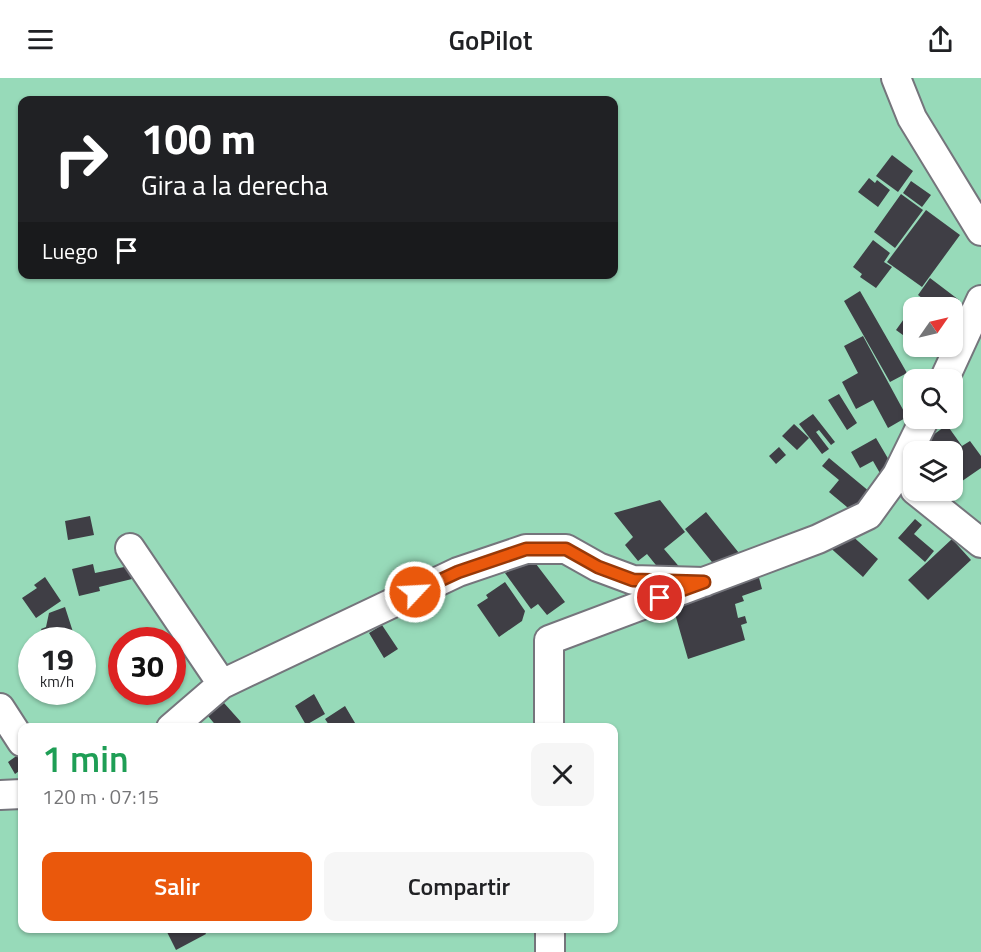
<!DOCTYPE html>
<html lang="es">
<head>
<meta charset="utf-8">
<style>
	body { margin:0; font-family:"Titillium Web",sans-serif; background:#f6f6f6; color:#202124; height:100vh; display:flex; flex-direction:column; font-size:22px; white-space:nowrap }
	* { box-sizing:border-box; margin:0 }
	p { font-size:20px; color:#757577 }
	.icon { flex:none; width:33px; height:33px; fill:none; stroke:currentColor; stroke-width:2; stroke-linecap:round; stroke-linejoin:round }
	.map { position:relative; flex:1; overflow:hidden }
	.details { position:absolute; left:18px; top:645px; width:600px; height:210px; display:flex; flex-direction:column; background:#fff; border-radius:12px; box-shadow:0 2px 4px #0004 }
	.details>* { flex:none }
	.hud { position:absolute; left:18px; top:18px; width:600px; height:183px; border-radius:12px; box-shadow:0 2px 4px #0004; background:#202124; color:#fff; overflow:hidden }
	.needle { width:39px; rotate:56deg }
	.buttons { position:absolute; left:903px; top:219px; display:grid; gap:12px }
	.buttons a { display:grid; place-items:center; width:60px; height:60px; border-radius:12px; background:#fff; box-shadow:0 2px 4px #0004; font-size:30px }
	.speed { position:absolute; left:18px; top:549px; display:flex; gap:12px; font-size:30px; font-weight:700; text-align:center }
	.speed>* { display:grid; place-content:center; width:78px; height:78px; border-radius:50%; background:#fff; box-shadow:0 2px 4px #0004; line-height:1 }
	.speed small { font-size:15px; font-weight:400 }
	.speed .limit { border:9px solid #d22; background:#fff; color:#111 }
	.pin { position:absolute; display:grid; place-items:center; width:51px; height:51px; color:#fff; margin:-26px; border:3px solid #fff; border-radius:50%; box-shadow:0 2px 6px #0007 }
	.me { position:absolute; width:66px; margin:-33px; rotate:65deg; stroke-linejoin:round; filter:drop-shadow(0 0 4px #0008) }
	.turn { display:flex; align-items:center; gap:21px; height:126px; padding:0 24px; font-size:27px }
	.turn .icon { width:78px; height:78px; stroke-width:2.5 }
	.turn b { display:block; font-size:42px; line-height:51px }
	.then { display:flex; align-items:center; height:57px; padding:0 24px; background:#0003; gap:12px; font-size:22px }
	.round { display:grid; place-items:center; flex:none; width:63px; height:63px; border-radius:12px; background:#f6f6f6 }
	.overview { display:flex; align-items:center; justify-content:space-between; height:102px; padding:0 24px }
	h1 { font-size:36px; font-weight:600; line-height:45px; color:#1e9e55 }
	.cta { display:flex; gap:12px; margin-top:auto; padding:12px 24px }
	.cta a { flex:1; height:69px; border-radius:12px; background:#ea580c; color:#fff; font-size:24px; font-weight:600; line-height:69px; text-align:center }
	.cta a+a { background:#f6f6f6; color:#202124 }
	header { display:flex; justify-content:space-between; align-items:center; height:78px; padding:0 24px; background:#fff; font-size:27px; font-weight:600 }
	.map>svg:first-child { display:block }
</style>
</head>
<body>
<header><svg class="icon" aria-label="menu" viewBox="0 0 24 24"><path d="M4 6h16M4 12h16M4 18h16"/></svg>GoPilot<svg class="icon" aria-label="share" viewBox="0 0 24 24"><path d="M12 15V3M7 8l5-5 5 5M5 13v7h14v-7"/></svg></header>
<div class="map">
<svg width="981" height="874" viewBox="0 0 981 874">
	<rect width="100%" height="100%" fill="#dfdee6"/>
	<!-- green -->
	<path fill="#97dab9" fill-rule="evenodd" d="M0 0H981V874H0ZM22 22H614V196H22ZM914 230H952V268H914ZM914 302H952V340H914ZM914 374H952V412H914ZM32 562H82V614H32ZM122 562H172V614H122ZM22 650H614V850H22Z"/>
	<!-- building -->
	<path fill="#3f3e45" d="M892 77 913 93 898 114 876 98Z
		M869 100 875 105 877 102 890 112 878 129 858 114Z
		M911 103 931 117 922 129 903 115Z
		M901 116 923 132 895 170 874 154Z
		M926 132 960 157 922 209 887 184Z
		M873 162 890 175 884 184 892 189 876 210 860 199 862 196 853 189Z
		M930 200 959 222 952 232V230H935L918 217Z
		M860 213 907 295 890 304 844 223Z
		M919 220 932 230H914V265L896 252Z
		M863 258 907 339 888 350 873 322 856 331 842 304 858 295 844 268Z
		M839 316 857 345 847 352 828 322Z
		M813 336 835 364 831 367 819 352 816 354 829 371 822 376 799 346Z
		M794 346 809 360 797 372 782 358Z
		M947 347 962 368 970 363 981 378V390L952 410V374H919L916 369Z
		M876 360 893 389 881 397 873 383 860 390 851 374Z
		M779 369 786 377 776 386 769 378Z
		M829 380 870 414 853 434 829 414 839 402 822 388Z
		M660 422 685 454 664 471 688 499 668 502 647 476 638 483 625 467 633 459 614 435Z
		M706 434 743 480 716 489 685 451Z
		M90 438 94 457 68 462 65 443Z
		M915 441 922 447 914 456 934 473 925 484 898 460Z
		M849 455 878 481 863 499 826 466Z
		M952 461 971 482 928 522 908 502Z
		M533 482 565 524 547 537 538 526 531 531 505 495Z
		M93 486 95 495 129 488 132 501 99 509 100 513 79 518 72 491Z
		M758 496 762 511 742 518 744 523 735 526 738 540 745 538 747 545 741 547 745 562 688 581 671 522Z
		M45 499 61 523 36 540 22 520 37 510 34 507Z
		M505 504 525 533 522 543 499 559 477 527 488 520 486 517Z
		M65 529 73 554 46 562 41 551 46 549 49 535Z
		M382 547 398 571 384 580 369 555Z
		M314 616 325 636 306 647 295 628Z
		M224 625 241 644 234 650H218L208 638Z
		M345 628 358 650H331L325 641Z
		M22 674V691L15 696 8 684Z
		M165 850H203L206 856 176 872Z"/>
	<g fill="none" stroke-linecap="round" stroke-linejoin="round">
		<!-- minor casing -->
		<g stroke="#75757c" stroke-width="32">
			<path id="minor" d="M896 0 912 40 981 153
				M944 302 981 222
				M915 412 981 465
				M130 470 222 606
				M0 630 22 664
				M171 650 222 606 458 494 526 471H566L598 489 633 502 704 504
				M549 650V562L818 461 868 437 897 397 925 340
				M0 717 22 716
				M550 850V874"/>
		</g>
		<!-- minor -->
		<use href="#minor" stroke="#fff" stroke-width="28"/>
	</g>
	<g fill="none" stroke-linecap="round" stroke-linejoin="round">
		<!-- route casing -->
		<g stroke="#983908" stroke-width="15">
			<path id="route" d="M415 514 458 494 526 471H566L598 489 633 502 704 504 660 520"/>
		</g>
		<!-- route -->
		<use href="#route" stroke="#ea580c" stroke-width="10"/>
	</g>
</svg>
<div class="buttons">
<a><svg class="needle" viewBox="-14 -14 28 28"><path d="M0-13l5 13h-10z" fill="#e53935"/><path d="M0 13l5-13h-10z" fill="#757577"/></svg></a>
<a><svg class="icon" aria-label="search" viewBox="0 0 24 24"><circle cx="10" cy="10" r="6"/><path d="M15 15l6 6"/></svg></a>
<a><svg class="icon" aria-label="layers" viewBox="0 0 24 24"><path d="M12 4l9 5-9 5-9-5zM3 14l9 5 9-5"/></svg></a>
</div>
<div class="speed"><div>19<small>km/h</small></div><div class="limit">30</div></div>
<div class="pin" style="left:660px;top:520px;background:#d93025"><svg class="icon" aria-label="arrive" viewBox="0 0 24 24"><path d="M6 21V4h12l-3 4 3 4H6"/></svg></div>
<svg class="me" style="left:415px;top:514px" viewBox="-20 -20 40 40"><circle r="17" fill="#ea580c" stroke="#fff" stroke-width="3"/><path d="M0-11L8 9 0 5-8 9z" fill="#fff"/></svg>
<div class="hud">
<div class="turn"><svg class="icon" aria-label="right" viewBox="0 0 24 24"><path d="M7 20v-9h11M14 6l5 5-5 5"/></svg><div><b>100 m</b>Gira a la derecha</div></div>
<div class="then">Luego<svg class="icon" aria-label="arrive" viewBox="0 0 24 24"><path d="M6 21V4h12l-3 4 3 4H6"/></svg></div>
</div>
<section class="details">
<div class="overview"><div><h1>1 min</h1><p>120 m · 07:15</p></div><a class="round"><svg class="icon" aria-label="close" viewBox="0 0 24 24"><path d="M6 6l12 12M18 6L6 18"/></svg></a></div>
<div class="cta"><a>Salir</a><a>Compartir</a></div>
</section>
</div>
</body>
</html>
